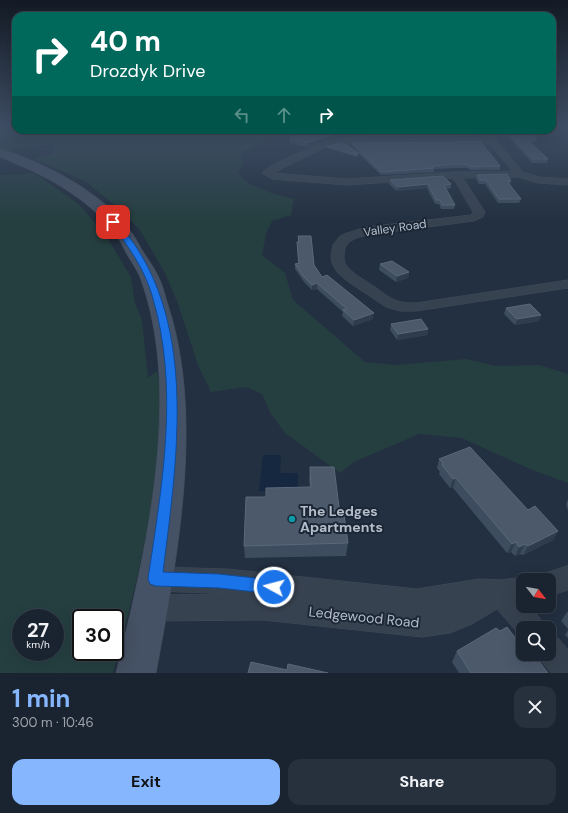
<!DOCTYPE html>
<html lang="en">
<head>
<meta charset="utf-8">
<style>
	body { margin:0; font-family:"DM Sans",sans-serif; background:#27303d; color:#f1f3f6; height:100vh; display:flex; flex-direction:column; font-size:15px; white-space:nowrap }
	* { box-sizing:border-box; margin:0 }
	p { font-size:13px; color:#9fa4ab }
	.icon { flex:none; width:22px; height:22px; fill:none; stroke:currentColor; stroke-width:2; stroke-linecap:round; stroke-linejoin:round }
	.map { position:relative; height:673px; overflow:hidden }
	.side { display:flex; flex-direction:column; background:#1a2431; flex:1 }
	.side>* { flex:none }
	.guide { position:absolute; left:12px; top:12px; width:544px; height:122px; border-radius:12px; box-shadow:0 4px 16px #0002,0 0 0 1px #38414d; background:#00695c; color:#fff; overflow:hidden }
	.needle { width:26px; rotate:121deg }
	.buttons { position:absolute; left:516px; top:573px; display:grid; gap:8px }
	.buttons a { display:grid; place-items:center; width:40px; height:40px; border-radius:8px; background:#1a2431; box-shadow:0 4px 16px #0002,0 0 0 1px #38414d; font-size:20px }
	.speed { position:absolute; left:12px; top:609px; display:flex; gap:8px; font-size:20px; font-weight:700; text-align:center }
	.speed>* { display:grid; place-content:center; width:52px; height:52px; border-radius:50%; background:#1a2431; box-shadow:0 4px 16px #0002,0 0 0 1px #38414d; line-height:1 }
	.speed small { font-size:10px; font-weight:400 }
	.speed .limit { border:2px solid #111; border-radius:6px; background:#fff; color:#111 }
	.pin { position:absolute; display:grid; place-items:center; width:34px; height:34px; color:#fff; margin:-17px; border-radius:8px; box-shadow:0 2px 6px #0006 }
	.me { position:absolute; width:44px; margin:-22px; rotate:277deg; stroke-linejoin:round; filter:drop-shadow(0 0 3px #0008) }
	.turn { display:flex; align-items:center; gap:14px; height:84px; padding:0 12px; font-size:18px }
	.turn .icon { width:52px; height:52px; stroke-width:2.5 }
	.turn b { display:block; font-size:28px; line-height:34px }
	.lanes { display:flex; align-items:center; height:38px; padding:0 12px; background:#0003; justify-content:center; gap:20px; direction:ltr }
	.lanes .off { opacity:.35 }
	.round { display:grid; place-items:center; flex:none; width:42px; height:42px; border-radius:12px; background:#27303d }
	.headline { display:flex; align-items:center; justify-content:space-between; height:68px; padding:0 12px }
	h1 { font-size:24px; font-weight:700; line-height:30px; color:#86b7fe }
	.primary-button { display:flex; gap:8px; margin-top:auto; padding:8px 12px }
	.primary-button a { flex:1; height:46px; border-radius:12px; background:#86b7fe; color:#111; font-size:16px; font-weight:700; line-height:46px; text-align:center }
	.primary-button a+a { background:#27303d; color:#f1f3f6 }
	.map>svg:first-child { display:block }
</style>
</head>
<body>
<div class="map">
<svg width="568" height="673" viewBox="0 0 568 673">
	<rect width="100%" height="100%" fill="#233041"/>
	<!-- green -->
	<path fill="#253f41" fill-rule="evenodd" d="M0 127 16 128V130H69L71 132 106 130H302L299 133 275 136 241 153V156L244 163 238 172C245 187 278 195 294 199L291 215 272 221 266 234 262 255 285 273 293 300 365 362 396 365 466 359 496 366 539 365 568 374V483L530 469 462 438 419 434 354 462 340 473 285 433 271 414 262 394 246 387 211 392 198 365 178 304 165 273 140 230 117 207 85 181 33 159 54 153 55 144C46 145 3 152 0 150Z
		M34 173 80 205 106 236 131 277 135 303 142 320 148 378 157 371 159 381C159 407 160 434 157 459 150 532 132 602 113 673H0V175ZM21 618H55V652H21ZM81 618H115V652H81Z"/>
	<!-- water -->
	<path fill="#15283f" d="M263 455H281L280 473H298V493L259 491Z"/>
	<g fill="none" stroke-linecap="round" stroke-linejoin="round">
		<!-- street casing -->
		<g stroke="#414b59" stroke-width="1">
			<path id="street" d="M479 130H487L523 172 539 177 568 179V185L538 183 518 177 463 178 485 212 483 217 474 221 367 235C355 238 344 241 344 255 344 259 344 263 347 266 353 274 363 279 372 285 380 290 388 298 398 301 403 303 410 303 416 303L568 280V288L416 311H400L386 307 347 281 337 272 332 263 331 256 333 245 339 237 344 234 366 227 471 215 473 212 455 181 451 178 347 185 272 179 262 173 270 166 320 143 342 138H485ZM342 144H490L512 171 453 172 347 179 273 173 326 147Z
				M568 566V590L549 596V580H538L540 575Z
				M156 567 227 569 417 589 479 579 500 580 523 577 531 580H523V606H528L540 618 543 628H523V639L497 609 472 624 450 633 422 637 263 620 150 621 141 617 137 608 141 599 150 595 236 594 156 591 147 588 143 579 147 570Z
				M549 635 559 639 568 650V673H551L539 659 537 654H549Z"/>
		</g>
		<!-- secondary casing -->
		<g stroke="#414b59" stroke-width="1">
			<path id="secondary" d="M0 149C21 155 43 165 62 175 87 189 111 206 129 229 134 235 138 243 142 250 147 258 154 267 158 276 163 285 165 296 168 305 205 419 177 558 156 673H116C145 554 184 395 140 277 137 270 132 263 128 256 124 249 120 240 115 233 86 196 43 174 0 157Z"/>
		</g>
		<!-- street -->
		<use href="#street" fill="#374250" fill-rule="evenodd"/>
		<!-- secondary -->
		<use href="#secondary" fill="#455164" fill-rule="evenodd"/>
	</g>
	<!-- wall -->
	<path fill="#3e4c5f" d="M317 130H333V133L334 138 307 147 289 143V139L290 138V134Z
		M386 130H470L474 134V136H363L362 133V131H386Z
		M502 130H528L537 139 536 142H531V143L548 159 547 163H532Z
		M352 143 500 166V170H470L468 168H455L434 169V172L381 175 358 153 357 157 327 148V146L358 152 352 146Z
		M477 175 511 181 510 185 521 199 519 203H498L485 184H479L476 179Z
		M390 180 451 184V188L446 189 455 205 454 209H441L439 204H435L427 188 397 191 389 184Z
		M298 236 314 265 322 277 373 319 353 326 342 316 343 312 317 289 312 290 304 282 295 269V264L298 263 297 248V242H298Z
		M380 264 409 272 408 278 396 282 379 270Z
		M506 308 541 315 539 321 515 325 504 314Z
		M391 324 428 329 427 335 397 340 390 330Z
		M439 459 528 510 558 531 553 540 523 555 520 554 515 556 511 552 507 553 453 488H450L439 474 440 472 437 468Z
		M310 467 340 515 348 543 346 556 245 558 244 546 266 497 310 487 309 480Z
		M568 499V511L566 504Z
		M567 612H568V629L561 621Z
		M568 630V638L565 635Z
		M457 651 534 663 548 673H459L452 662Z"/>
	<!-- shaded-wall -->
	<path fill="#2e3c4e" d="M332 130H333V133L329 135V131Z
		M334 134V138L307 147V143Z
		M428 184 427 188 397 191 398 187Z
		M409 272 408 278 396 282 397 276Z
		M317 283V289L312 290V285Z
		M374 313 373 319 353 326 354 320Z
		M541 315 539 321 515 325 517 319Z
		M428 329 427 335 397 340 398 334Z
		M456 478 453 488H450L453 479Z
		M558 531 553 540 523 555 528 546Z
		M516 542 511 552 507 553 512 544Z
		M525 544 520 554 515 556 519 547Z"/>
	<!-- building -->
	<path fill="#4b596b" stroke="#5b687a" d="M317 130H332L329 131 334 134 307 143 289 139 296 135 290 134Z
		M387 130H470L474 134H363L362 131H388Z
		M505 130H528L537 139H531L532 140H528L548 159H533Z
		M481 142 500 166 470 167 469 165 456 164 432 166 434 168 381 172 352 143Z
		M344 143 358 153 357 155 327 146Z
		M507 174 511 181H507L521 199H499L486 180H480L477 175Z
		M443 176 451 184 444 185 455 205H442L440 200H436L428 184 398 187 390 180Z
		M298 236H311L314 265 322 277 327 275 374 313 354 320 343 310 347 309 317 283 312 285 304 277 295 264 299 263 297 242H299Z
		M392 261 409 272 397 276 380 264Z
		M530 304 541 315 517 319 506 308Z
		M421 319 428 329 398 334 391 324Z
		M470 447 528 510 535 506 558 531 528 546 525 544 519 547 516 542 512 544 456 478 453 479 442 465 443 463 439 459Z
		M310 467H334L340 515H344L348 543 244 546 246 497H266V488L311 487Z
		M507 627 523 648V654H528L534 663 538 660 548 673H471L457 651 496 628 500 631Z
		M251 662 287 670 288 664 328 673H248Z"/>
	<!-- sky -->
	<linearGradient id="sky" x2="0" y2="1"><stop stop-color="#131a24"/><stop offset="0.57" stop-color="#3f4e65"/><stop offset="1" stop-color="#3f4e65" stop-opacity="0"/></linearGradient>
	<rect width="568" height="221" fill="url(#sky)"/>
	<!-- route -->
	<path fill="#1a73e8" stroke="#114b97" d="M111 221H116C201 314 177 458 163 572L219 574 274 580 279 582 281 587 279 592 274 594 219 588 156 586 150 584 148 579C162 485 180 388 152 295 144 268 127 244 110 222Z"/>
	<!-- markers -->
	<circle fill="#0f9aa8" stroke="#1c2735" stroke-width="1.5" cx="292" cy="519" r="4"/>
	<g text-anchor="middle" dominant-baseline="central" stroke-width="4" stroke-linejoin="round" paint-order="stroke">
		<!-- street labels -->
		<g font-size="12" fill="#b4bdcb" stroke="#1c2735">
			<text transform="translate(395 228) rotate(-8)">Valley Road</text>
		</g>
		<!-- near-poi labels -->
		<g font-size="14" font-weight="bold" fill="#b4bdcb" stroke="#1c2735" text-anchor="start">
			<text x="300" y="511">The Ledges<tspan x="300" dy="16">Apartments</tspan></text>
		</g>
		<!-- near-street labels -->
		<g font-size="14" fill="#b4bdcb" stroke="#1c2735">
			<text transform="translate(364 617) rotate(6)">Ledgewood Road</text>
		</g>
	</g>
</svg>
<div class="buttons">
<a><svg class="needle" viewBox="-14 -14 28 28"><path d="M0-13l5 13h-10z" fill="#e53935"/><path d="M0 13l5-13h-10z" fill="#9fa4ab"/></svg></a>
<a><svg class="icon" aria-label="search" viewBox="0 0 24 24"><circle cx="10" cy="10" r="6"/><path d="M15 15l6 6"/></svg></a>
</div>
<div class="speed"><div>27<small>km/h</small></div><div class="limit">30</div></div>
<div class="pin" style="left:113px;top:222px;background:#d93025"><svg class="icon" aria-label="arrive" viewBox="0 0 24 24"><path d="M6 21V4h12l-3 4 3 4H6"/></svg></div>
<svg class="me" style="left:274px;top:587px" viewBox="-20 -20 40 40"><circle r="17" fill="#1a73e8" stroke="#fff" stroke-width="3"/><path d="M0-11L8 9 0 5-8 9z" fill="#fff"/></svg>
<div class="guide">
<div class="turn"><svg class="icon" aria-label="right" viewBox="0 0 24 24"><path d="M7 20v-9h11M14 6l5 5-5 5"/></svg><div><b>40 m</b>Drozdyk Drive</div></div>
<div class="lanes"><svg class="icon off" aria-label="left" viewBox="0 0 24 24"><path d="M17 20v-9H6M10 6l-5 5 5 5"/></svg><svg class="icon off" aria-label="ahead" viewBox="0 0 24 24"><path d="M12 20V5M6 11l6-6 6 6"/></svg><svg class="icon" aria-label="right" viewBox="0 0 24 24"><path d="M7 20v-9h11M14 6l5 5-5 5"/></svg></div>
</div>
</div>
<section class="side">
<div class="headline"><div><h1>1 min</h1><p>300 m · 10:46</p></div><a class="round"><svg class="icon" aria-label="close" viewBox="0 0 24 24"><path d="M6 6l12 12M18 6L6 18"/></svg></a></div>
<div class="primary-button"><a>Exit</a><a>Share</a></div>
</section>
</body>
</html>
